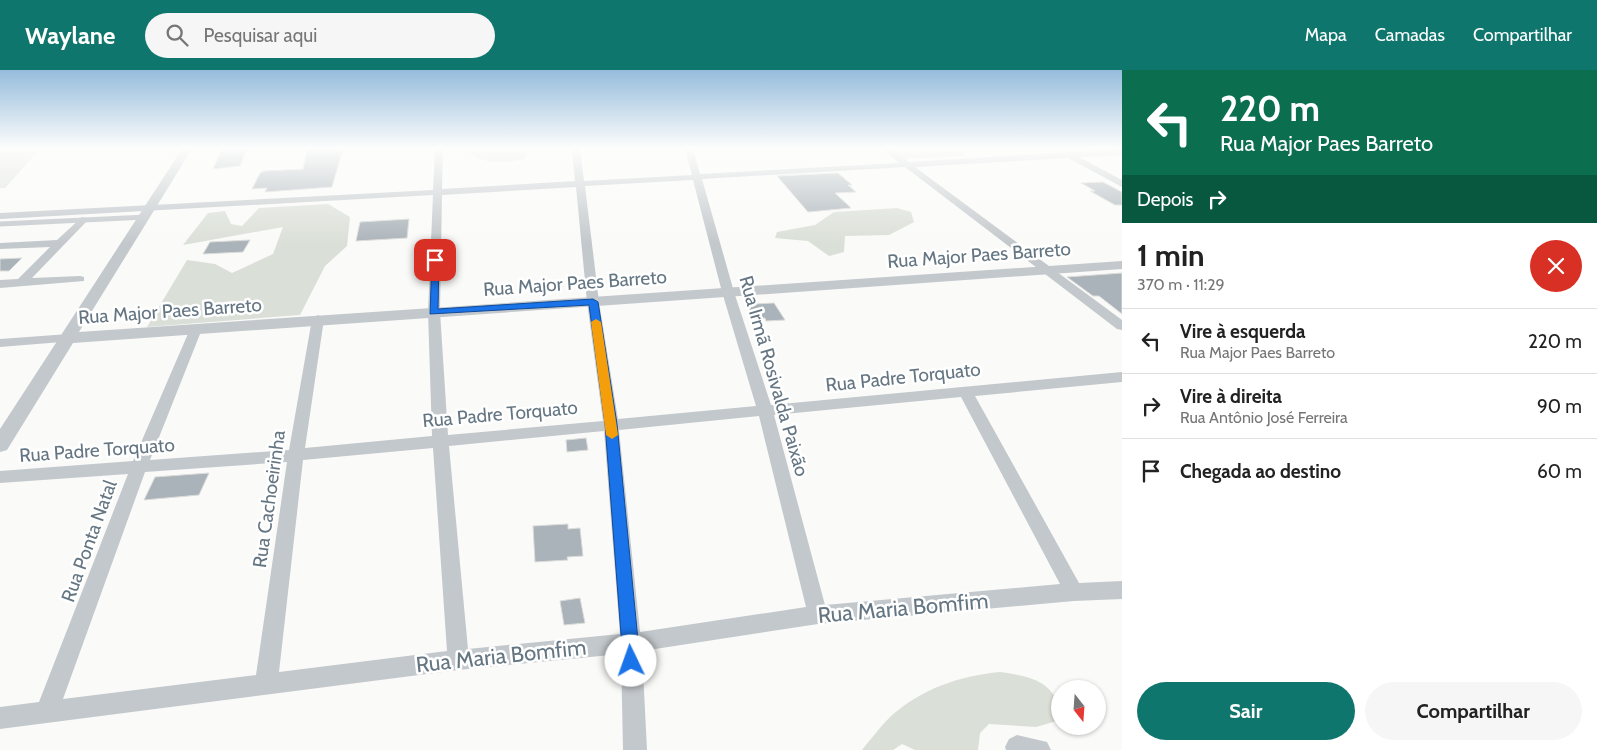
<!DOCTYPE html>
<html lang="pt">
<head>
<meta charset="utf-8">
<style>
	body { margin:0; font-family:Cabin,sans-serif; background:#f6f6f6; color:#222; height:100vh; display:flex; flex-direction:column; font-size:19px; white-space:nowrap }
	* { box-sizing:border-box; margin:0 }
	p { font-size:16px; color:#767676 }
	.icon { flex:none; width:28px; height:28px; fill:none; stroke:currentColor; stroke-width:2; stroke-linecap:round; stroke-linejoin:round }
	.map { position:relative; flex:1; overflow:hidden }
	.drawer { display:flex; flex-direction:column; background:#fff; width:475px }
	.drawer>* { flex:none }
	.banner { background:#0b6e4f; color:#fff; overflow:hidden }
	.needle { width:32px; rotate:163deg }
	.buttons { position:absolute; left:1051px; top:610px; display:grid; gap:10px }
	.buttons a { display:grid; place-items:center; width:55px; height:55px; border-radius:50%; background:#fff; box-shadow:0 1px 4px #0004; font-size:25px }
	.pin { position:absolute; display:grid; place-items:center; width:42px; height:42px; color:#fff; margin:-21px; border-radius:10px; box-shadow:0 2px 8px #0006 }
	.me { position:absolute; width:55px; margin:-28px; rotate:357deg; stroke-linejoin:round; filter:drop-shadow(0 0 4px #0008) }
	.turn { display:flex; align-items:center; gap:18px; height:105px; padding:0 15px; font-size:22px }
	.turn .icon { width:65px; height:65px; stroke-width:2.5 }
	.turn b { display:block; font-size:35px; line-height:42px }
	.then { display:flex; align-items:center; height:48px; padding:0 15px; background:#0003; gap:10px; font-size:19px }
	.round { display:grid; place-items:center; flex:none; width:52px; height:52px; border-radius:26px; background:#f6f6f6 }
	.headline { display:flex; align-items:center; justify-content:space-between; height:85px; padding:0 15px }
	h1 { font-size:30px; font-weight:700; line-height:38px }
	.action { display:flex; gap:10px; margin-top:auto; padding:10px 15px }
	.action a { flex:1; height:58px; border-radius:30px; background:#0f766e; color:#fff; font-size:20px; font-weight:700; line-height:58px; text-align:center }
	.action a+a { background:#f6f6f6; color:#222 }
	ul { padding:0; list-style:none }
	li { display:flex; align-items:center; gap:15px; height:65px; padding:0 15px; border-top:1px solid #e0e0e0 }
	li div { flex:1 }
	li b { display:block; font-size:19px }
	li em { font-style:normal }
	header { display:flex; align-items:center; gap:30px; box-sizing:border-box; height:70px; padding:0 25px; background:#0f766e; color:#fff }
	header strong { font-size:24px }
	nav { display:flex; gap:28px; margin-inline-start:auto; font-size:18px }
	.search { width:350px; height:45px; background:#f6f6f6; display:flex; align-items:center; gap:12px; box-sizing:border-box; padding:0 18px; border-radius:28px; color:#767676; font-size:19px }
	main { display:flex; flex:1; min-height:0 }
	.map>svg:first-child { display:block }
</style>
</head>
<body>
<header>
<strong>Waylane</strong>
<div class="search"><svg class="icon" aria-label="search" viewBox="0 0 24 24"><circle cx="10" cy="10" r="6"/><path d="M15 15l6 6"/></svg>Pesquisar aqui</div>
<nav><a>Mapa</a><a>Camadas</a><a>Compartilhar</a></nav>
</header>
<main>
<div class="map">
<svg width="1122" height="680" viewBox="0 0 1122 680">
	<rect width="100%" height="100%" fill="#fafaf8"/>
	<!-- green -->
	<path fill="#dadfd7" d="M0 79H40L5 118H0Z
		M471 79H530L523 89C505 93 481 95 467 81Z
		M890 79H955L966 86 903 89Z
		M328 134 350 147 347 176 325 196 300 245 147 257 187 190 215 194 232 203 273 184 283 157 183 175 208 143 225 141 231 154 242 156 259 138Z
		M897 138 911 142 914 152 889 165 845 166 844 182 829 186 808 171 775 168 777 162 815 155 834 142Z
		M1000 602C1030 606 1060 612 1060 650L1036 657 989 654 980 663 978 680H915L902 674 893 680H862C871 669 880 657 890 647 921 619 959 606 1000 602Z"/>
	<!-- building -->
	<path fill="#aab3b9" stroke="#dcdcda" d="M222 79H247L240 96 213 99Z
		M307 79H343L332 117 265 122 267 118 252 119 260 103 264 101 303 99Z
		M838 103 852 115H848L856 122 835 123 851 138 808 142 777 106Z
		M1103 112 1122 122V135H1115L1090 121H1095L1081 113Z
		M409 149 407 168 356 171 360 152Z
		M250 170 243 182 203 184 210 172Z
		M22 188 9 201H0V189Z
		M1122 203V244L1099 226H1093L1067 207Z
		M774 233 785 250 766 251 765 248 755 249 748 237 754 236 753 234Z
		M586 368 588 380 567 382 566 370Z
		M209 403 199 425 144 430 155 407Z
		M568 454V459L580 458 583 486 567 487 568 490 535 492 533 456Z
		M580 528 585 553 564 555 560 531Z"/>
	<g fill="none" stroke-linecap="round" stroke-linejoin="round">
		<!-- service -->
		<path stroke="#c3c8cc" stroke-width="5" d="M0 154 146 147"/>
		<!-- minor -->
		<path fill="#c3c8cc" fill-rule="evenodd" d="M435 79H443L442 119 575 111 572 79H580L584 111 692 105 685 79H693L700 104 899 93 882 79H891L909 92 1122 79V85L1079 87 1122 110V117L1068 88 915 97 1122 250V260L1117 259 905 97 702 109 734 222 771 335 1122 302V312L975 326 1079 513 1122 511V529L1074 531 818 554 642 581 647 680H623L621 584 458 600 0 659V637L39 632 128 404 0 413V401L133 391 190 259 196 255 202 259 150 390 289 380 312 249 318 245 324 249 305 378 432 366 428 242 433 125 0 149V143L433 120ZM693 110 722 222 756 336 618 349 599 232 585 116ZM576 117 587 232 603 351 448 365 440 242 442 125ZM961 327 1060 514 825 535 774 345ZM759 346 806 537 640 562 619 360ZM604 361 620 564 468 579 449 376ZM433 378 447 581 279 602 303 390ZM287 392 256 605 63 629 145 402Z
			M82 147 86 148V152L32 208 80 206 84 207V211L0 218V210L18 209 50 177 0 179V173L57 170Z
			M69 264 76 268 74 271 0 277V269Z
			M1017 665 1047 672 1051 680H1006L1005 677 1009 669Z"/>
		<!-- tertiary -->
		<path fill="#c3c8cc" fill-rule="evenodd" d="M182 79H192L79 262 1122 191V199L73 273 7 380 0 382V359Z"/>
	</g>
	<!-- sky -->
	<linearGradient id="sky" x2="0" y2="1"><stop stop-color="#96bcdc"/><stop offset="0.45" stop-color="#fdfdfc"/><stop offset="1" stop-color="#fdfdfc" stop-opacity="0"/></linearGradient>
	<rect width="1122" height="174" fill="url(#sky)"/>
	<!-- route -->
	<path fill="#1a73e8" stroke="#114b97" d="M432 188 439 190 438 239 593 229 598 232 617 354 640 591 637 596 631 599 626 596 623 591 605 354 589 235 430 244Z"/>
	<!-- slow -->
	<path fill="#f59e0b" d="M596 249 601 252 618 365 612 369 606 365 591 252Z"/>
	<g text-anchor="middle" dominant-baseline="central" stroke-width="5" stroke-linejoin="round" paint-order="stroke">
		<!-- street labels -->
		<g font-size="19" fill="#657683" stroke="#fff">
			<text transform="translate(979 185) rotate(-4)">Rua Major Paes Barreto</text>
			<text transform="translate(575 213) rotate(-4)">Rua Major Paes Barreto</text>
			<text transform="translate(170 241) rotate(-4)">Rua Major Paes Barreto</text>
			<text transform="translate(774 306) rotate(74)">Rua Irmã Rosivalda Paixão</text>
			<text transform="translate(903 307) rotate(-6)">Rua Padre Torquato</text>
			<text transform="translate(500 344) rotate(-5)">Rua Padre Torquato</text>
			<text transform="translate(97 380) rotate(-4)">Rua Padre Torquato</text>
			<text transform="translate(269 429) rotate(-82)">Rua Cachoeirinha</text>
			<text transform="translate(89 471) rotate(-70)">Rua Ponta Natal</text>
		</g>
		<!-- near-street labels -->
		<g font-size="22" fill="#657683" stroke="#fff">
			<text transform="translate(903 538) rotate(-5)">Rua Maria Bomfim</text>
			<text transform="translate(501 586) rotate(-6)">Rua Maria Bomfim</text>
		</g>
	</g>
</svg>
<div class="buttons">
<a><svg class="needle" viewBox="-14 -14 28 28"><path d="M0-13l5 13h-10z" fill="#e53935"/><path d="M0 13l5-13h-10z" fill="#767676"/></svg></a>
</div>
<div class="pin" style="left:435px;top:190px;background:#d93025"><svg class="icon" aria-label="arrive" viewBox="0 0 24 24"><path d="M6 21V4h12l-3 4 3 4H6"/></svg></div>
<svg class="me" style="left:631px;top:591px" viewBox="-20 -20 40 40"><circle r="19" fill="#fff"/><path d="M0-13L10 11 0 6-10 11z" fill="#1a73e8"/></svg>
</div>
<section class="drawer">
<div class="banner">
<div class="turn"><svg class="icon" aria-label="left" viewBox="0 0 24 24"><path d="M17 20v-9H6M10 6l-5 5 5 5"/></svg><div><b>220 m</b>Rua Major Paes Barreto</div></div>
<div class="then">Depois<svg class="icon" aria-label="right" viewBox="0 0 24 24"><path d="M7 20v-9h11M14 6l5 5-5 5"/></svg></div>
</div>
<div class="headline"><div><h1>1 min</h1><p>370 m · 11:29</p></div><a class="round" style="background:#d93025;color:#fff"><svg class="icon" aria-label="close" viewBox="0 0 24 24"><path d="M6 6l12 12M18 6L6 18"/></svg></a></div>
<ul>
<li><svg class="icon" aria-label="left" viewBox="0 0 24 24"><path d="M17 20v-9H6M10 6l-5 5 5 5"/></svg><div><b>Vire à esquerda</b><p>Rua Major Paes Barreto</p></div><em>220 m</em></li>
<li><svg class="icon" aria-label="right" viewBox="0 0 24 24"><path d="M7 20v-9h11M14 6l5 5-5 5"/></svg><div><b>Vire à direita</b><p>Rua Antônio José Ferreira</p></div><em>90 m</em></li>
<li><svg class="icon" aria-label="arrive" viewBox="0 0 24 24"><path d="M6 21V4h12l-3 4 3 4H6"/></svg><div><b>Chegada ao destino</b></div><em>60 m</em></li>
</ul>
<div class="action"><a>Sair</a><a>Compartilhar</a></div>
</section>
</main>
</body>
</html>
